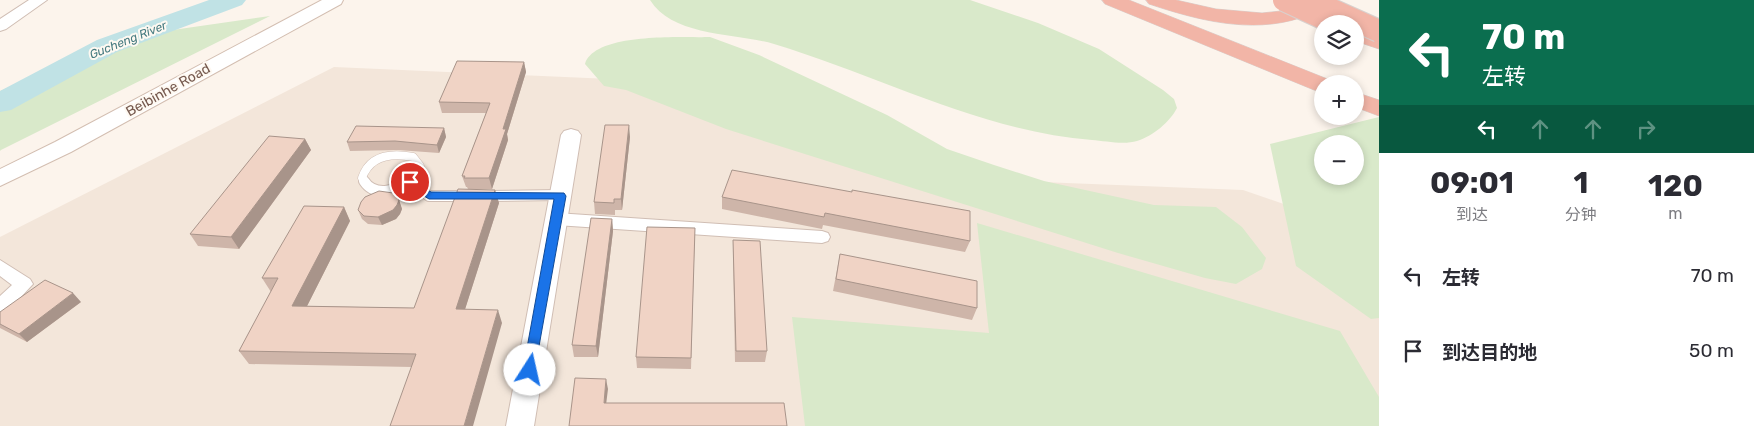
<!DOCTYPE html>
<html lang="zh">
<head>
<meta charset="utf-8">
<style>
	body { margin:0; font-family:Rubik,"Noto Sans SC",sans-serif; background:#f2f2f3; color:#2b2b33; height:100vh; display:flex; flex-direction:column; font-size:19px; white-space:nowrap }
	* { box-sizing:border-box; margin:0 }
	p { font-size:16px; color:#7c7c81 }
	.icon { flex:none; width:28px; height:28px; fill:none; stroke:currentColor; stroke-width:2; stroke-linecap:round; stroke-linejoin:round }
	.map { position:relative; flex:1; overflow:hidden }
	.panel { display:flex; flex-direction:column; background:#fff; width:375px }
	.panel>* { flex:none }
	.hud { background:#0b6e4f; color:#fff; overflow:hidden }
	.controls { position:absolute; left:1314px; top:15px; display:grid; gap:10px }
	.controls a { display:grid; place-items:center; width:50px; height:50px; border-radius:50%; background:#fff; box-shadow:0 2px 8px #0003; font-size:25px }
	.pin { position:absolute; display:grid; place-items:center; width:42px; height:42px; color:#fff; margin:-21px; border:2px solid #fff; border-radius:50%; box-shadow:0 1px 5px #0007 }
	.me { position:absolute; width:55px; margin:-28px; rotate:10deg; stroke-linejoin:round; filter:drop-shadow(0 0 4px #0008) }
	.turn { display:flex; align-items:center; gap:18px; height:105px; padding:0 20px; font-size:22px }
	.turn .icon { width:65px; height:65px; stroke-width:2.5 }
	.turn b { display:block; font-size:35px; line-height:42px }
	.lanes { display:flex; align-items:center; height:48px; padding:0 20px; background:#0003; justify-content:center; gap:25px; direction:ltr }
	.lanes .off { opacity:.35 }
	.eta { display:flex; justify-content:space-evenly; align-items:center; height:85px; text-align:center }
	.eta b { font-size:30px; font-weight:700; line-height:35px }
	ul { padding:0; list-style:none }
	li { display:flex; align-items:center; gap:15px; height:75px; padding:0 20px }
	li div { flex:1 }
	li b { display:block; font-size:19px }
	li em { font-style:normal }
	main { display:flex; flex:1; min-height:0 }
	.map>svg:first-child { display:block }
</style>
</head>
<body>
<main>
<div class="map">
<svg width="1379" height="426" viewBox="0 0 1379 426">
	<rect width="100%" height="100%" fill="#fcf4ec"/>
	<!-- residential -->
	<path fill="#f3e6da" d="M334 67 656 81 939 178 1243 190 1379 237V426H0V237Z"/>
	<!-- green -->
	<path fill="#d9e9ca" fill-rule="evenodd" d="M650 0H970L1038 23 1099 49 1163 90 1174 99 1177 108C1170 122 1153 136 1137 141 1124 145 1105 141 1092 140 980 131 880 76 774 44 736 33 673 37 650 0Z
		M270 16 1 150 0 151V91L124 37Z
		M710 37 759 55 887 115 947 149 994 165 1044 181 1154 205 1216 207 1242 227 1266 258 1262 269 1236 284 1205 278 1118 253 726 129 626 90 604 86 585 64C595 32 682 38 710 37Z
		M1379 117V318L1371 319 1296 266 1270 144ZM1322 144H1355V176H1322Z
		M977 223 1340 331 1379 397V426H805L792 317 989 333Z"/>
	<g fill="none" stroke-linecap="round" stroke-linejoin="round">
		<!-- river -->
		<path fill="#c0e2e5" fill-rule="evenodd" d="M209 0H246L242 5 117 52 11 110 0 112V91L97 40Z"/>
		<!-- service-far1 casing -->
		<g stroke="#d0beb4" stroke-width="9">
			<path id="service-far1" d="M365 183 362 178C370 155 392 153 413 157L420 166 417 174 409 183"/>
		</g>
		<!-- service casing -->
		<g stroke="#d0beb4" stroke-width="12">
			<path id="service" d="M364 181C375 198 398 190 411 181
				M410 182 429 196H468
				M486 196 560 195"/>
		</g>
		<!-- minor casing -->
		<g stroke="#d0beb4" stroke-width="2">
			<path id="minor" d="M556 213 822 231 828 233 830 237 828 241 822 243 556 225 550 223 548 219 550 215Z
				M0 260 30 279 33 284 6 313 0 315V296L12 285 0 276Z"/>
		</g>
		<!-- tertiary casing -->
		<g stroke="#d0beb4" stroke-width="2">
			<path id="tertiary" d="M29 0H47L6 29 0 31V19Z
				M571 129 578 131 581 135 534 426H506L561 135 564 131Z"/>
		</g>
		<!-- secondary casing -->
		<g stroke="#d3beb1" stroke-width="2">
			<path id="secondary" d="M322 0H343L341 4 71 152 0 186V169L55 142Z"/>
		</g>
		<!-- motorway casing -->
		<g stroke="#d9d1ce" stroke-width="1">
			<path id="motorway" d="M1102 0H1129L1330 80 1333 84H1322V92L1314 90 1105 4Z
				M1146 0H1176L1216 9 1262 13 1281 11 1305 0H1329C1322 9 1310 14 1300 18 1250 34 1197 20 1149 4Z
				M1355 27 1379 35V49L1355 41Z
				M1355 92 1379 100V116L1355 107Z"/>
		</g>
		<!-- service-far1 -->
		<use href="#service-far1" stroke="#fff" stroke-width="8"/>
		<!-- service -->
		<use href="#service" stroke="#fff" stroke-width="10"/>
		<!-- minor -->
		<use href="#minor" fill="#fff" fill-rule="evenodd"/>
		<!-- tertiary -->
		<use href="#tertiary" fill="#fff" fill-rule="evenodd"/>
		<!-- secondary -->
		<use href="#secondary" fill="#fff" fill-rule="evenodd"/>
		<!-- motorway -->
		<use href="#motorway" fill="#f2b5a7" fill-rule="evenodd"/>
		<!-- motorway-bridge casing -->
		<g stroke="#d9d1ce" stroke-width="24" stroke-linecap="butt">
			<path id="motorway-bridge" d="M1284 0 1325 19
				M1310 0 1379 31"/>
		</g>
		<!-- motorway-bridge -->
		<use href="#motorway-bridge" stroke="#f2b5a7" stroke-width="22"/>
	</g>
	<!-- wall -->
	<path fill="#ceb5a9" d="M524 62 526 72 507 134 508 140 492 189H468L467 187H466L462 176 486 113H442L439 102Z
		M444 128 446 137 439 153 398 150 350 151 347 142Z
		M630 137 622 210H615V215L595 214 594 202Z
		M305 139 311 150 239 249 198 246 190 234Z
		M495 190 499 203 465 309 502 323 412 367 249 364 239 351 271 292 262 278 344 207 350 221 307 306 414 308Z
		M852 192 970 241 965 252 823 225 822 229 722 209V197Z
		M399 200 402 209 400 214 396 219 382 225 368 224 362 219 358 210Z
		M612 219 613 231 598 357H574L572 345Z
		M695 228 691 369 637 368 636 357Z
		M733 240 767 351 765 362H735L733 252Z
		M840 254 977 308 972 320 833 291Z
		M81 302 27 342 0 328V324Z"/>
	<!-- shaded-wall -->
	<path fill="#a8948a" d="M524 62 526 72 507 134 508 140 492 189 489 178 503 129Z
		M629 125 630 137 622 210 621 199Z
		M444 128 446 137 439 153 437 145Z
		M305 139 311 150 239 249 231 237Z
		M495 190 499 203 461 322 456 309Z
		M399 200 402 209 400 214 396 219 382 225 378 217Z
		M344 207 350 221 300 320 292 306Z
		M612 219 613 231 598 357 596 346Z
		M73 293 81 302 27 342 19 334Z
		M498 310 502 323 473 426H464Z
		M606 379 608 389 605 413 604 403Z"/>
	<!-- building -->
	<path fill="#f0d3c5" stroke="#a8948a" d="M457 61 524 62 503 129H506L489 178H464L465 176H462L490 103 439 102Z
		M605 125H629L621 199H614V203L594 202Z
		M356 126 444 128 437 145 395 141 347 142Z
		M269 136 305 139 231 237 190 234Z
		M732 170 852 192V190L970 211V241L825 213 824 217 722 197Z
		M458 189 495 190 456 309 498 310 464 426H390L416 354 239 351 278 278H262L304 206 344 207 292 306 414 308Z
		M379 191 393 193 399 200 397 205 393 210 378 217 364 216 358 210 361 202 365 197Z
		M591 218 612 219 596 346 572 345Z
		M647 227 695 228 691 358 636 357Z
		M733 240 760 241 767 351H736Z
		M840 254 977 281V308L836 279Z
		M45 280 73 293 19 334 0 324V312Z
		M575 378 606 379 604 403H784L787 426H569Z"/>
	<!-- route -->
	<path fill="#1a73e8" stroke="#114b97" d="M410 179 431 192 564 193 566 196 534 374H525L523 370 554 199H429L406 185V180Z"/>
	<g text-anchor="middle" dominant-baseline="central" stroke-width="4" stroke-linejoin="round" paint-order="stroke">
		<!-- far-water labels -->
		<g font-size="12" font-style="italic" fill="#477b81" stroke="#fef9f2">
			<text transform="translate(128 40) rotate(-22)">Gucheng River</text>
		</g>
		<!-- street labels -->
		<g font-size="14" fill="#765a4f" stroke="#fef9f2">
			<text transform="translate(168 90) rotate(-29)">Beibinhe Road</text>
		</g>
	</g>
</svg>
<div class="controls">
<a><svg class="icon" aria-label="layers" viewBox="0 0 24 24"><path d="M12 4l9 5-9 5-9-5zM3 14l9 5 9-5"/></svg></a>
<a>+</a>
<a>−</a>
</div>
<div class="pin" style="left:410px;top:182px;background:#d93025"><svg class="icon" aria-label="arrive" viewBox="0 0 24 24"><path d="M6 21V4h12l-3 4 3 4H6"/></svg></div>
<svg class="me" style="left:530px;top:370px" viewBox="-20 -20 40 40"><circle r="19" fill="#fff"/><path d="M0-13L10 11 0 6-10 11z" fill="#1a73e8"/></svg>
</div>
<section class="panel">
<div class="hud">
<div class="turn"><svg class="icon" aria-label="left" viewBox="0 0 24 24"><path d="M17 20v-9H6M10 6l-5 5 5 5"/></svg><div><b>70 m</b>左转</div></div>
<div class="lanes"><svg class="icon" aria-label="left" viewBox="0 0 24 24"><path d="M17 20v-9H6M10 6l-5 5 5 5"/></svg><svg class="icon off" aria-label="ahead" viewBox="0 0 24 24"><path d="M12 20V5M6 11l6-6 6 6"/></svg><svg class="icon off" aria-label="ahead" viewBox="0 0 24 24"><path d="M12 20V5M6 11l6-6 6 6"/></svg><svg class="icon off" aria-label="right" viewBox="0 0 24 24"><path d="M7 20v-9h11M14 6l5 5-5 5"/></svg></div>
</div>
<div class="eta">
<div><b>09:01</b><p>到达</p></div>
<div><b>1</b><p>分钟</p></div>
<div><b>120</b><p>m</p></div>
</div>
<ul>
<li><svg class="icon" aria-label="left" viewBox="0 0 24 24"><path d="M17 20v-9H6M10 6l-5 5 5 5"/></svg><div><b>左转</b></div><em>70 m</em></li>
<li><svg class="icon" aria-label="arrive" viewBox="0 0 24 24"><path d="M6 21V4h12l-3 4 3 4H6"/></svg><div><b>到达目的地</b></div><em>50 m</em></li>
</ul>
</section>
</main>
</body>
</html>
